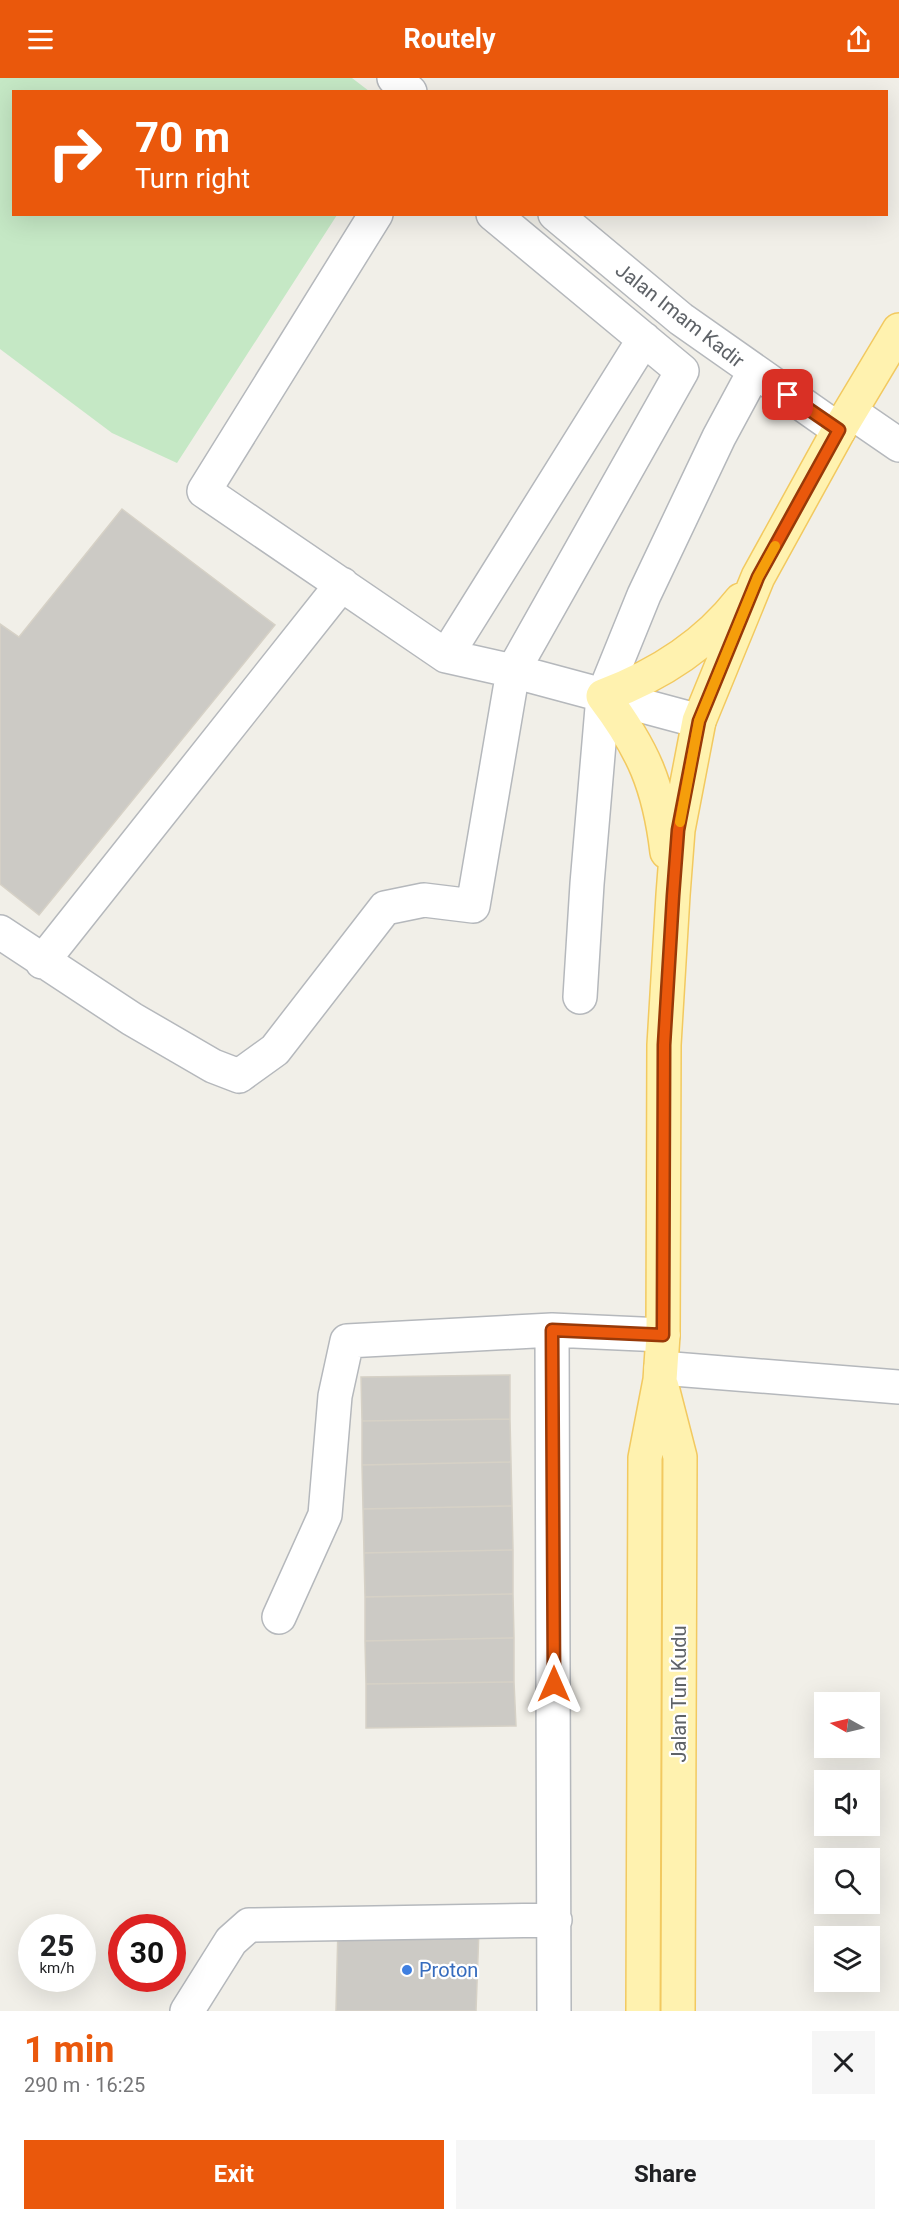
<!DOCTYPE html>
<html lang="en">
<head>
<meta charset="utf-8">
<style>
	body { margin:0; font-family:Roboto,sans-serif; background:#f6f6f6; color:#202124; height:100vh; display:flex; flex-direction:column; font-size:22px; white-space:nowrap }
	* { box-sizing:border-box; margin:0 }
	p { font-size:20px; color:#757577 }
	.icon { flex:none; width:33px; height:33px; fill:none; stroke:currentColor; stroke-width:2; stroke-linecap:round; stroke-linejoin:round }
	.map { position:relative; height:1933px; overflow:hidden }
	.panel { display:flex; flex-direction:column; background:#fff; flex:1 }
	.panel>* { flex:none }
	.guide { position:absolute; left:12px; top:12px; width:876px; height:126px; border-radius:0px; box-shadow:0 6px 24px #0002; background:#ea580c; color:#fff; overflow:hidden }
	.needle { width:39px; rotate:278deg }
	.controls { position:absolute; left:814px; top:1614px; display:grid; gap:12px }
	.controls a { display:grid; place-items:center; width:66px; height:66px; border-radius:0px; background:#fff; box-shadow:0 6px 24px #0002; font-size:30px }
	.speed { position:absolute; left:18px; top:1836px; display:flex; gap:12px; font-size:30px; font-weight:700; text-align:center }
	.speed>* { display:grid; place-content:center; width:78px; height:78px; border-radius:50%; background:#fff; box-shadow:0 6px 24px #0002; line-height:1 }
	.speed small { font-size:15px; font-weight:400 }
	.speed .limit { border:9px solid #d22; background:#fff; color:#111 }
	.pin { position:absolute; display:grid; place-items:center; width:51px; height:51px; color:#fff; margin:-26px; border-radius:12px; box-shadow:0 3px 9px #0006 }
	.me { position:absolute; width:66px; margin:-33px; rotate:0deg; stroke-linejoin:round; filter:drop-shadow(0 0 4px #0008) }
	.turn { display:flex; align-items:center; gap:21px; height:126px; padding:0 24px; font-size:27px }
	.turn .icon { width:78px; height:78px; stroke-width:2.5 }
	.turn b { display:block; font-size:42px; line-height:51px }
	.round { display:grid; place-items:center; flex:none; width:63px; height:63px; border-radius:0px; background:#f6f6f6 }
	.summary { display:flex; align-items:center; justify-content:space-between; height:102px; padding:0 24px }
	h1 { font-size:36px; font-weight:700; line-height:45px; color:#ea580c }
	.cta { display:flex; gap:12px; margin-top:auto; padding:12px 24px }
	.cta a { flex:1; height:69px; border-radius:0px; background:#ea580c; color:#fff; font-size:24px; font-weight:700; line-height:69px; text-align:center }
	.cta a+a { background:#f6f6f6; color:#202124 }
	header { display:flex; justify-content:space-between; align-items:center; height:78px; padding:0 24px; background:#ea580c; color:#fff; font-size:27px; font-weight:700 }
	.map>svg:first-child { display:block }
</style>
</head>
<body>
<header><svg class="icon" aria-label="menu" viewBox="0 0 24 24"><path d="M4 6h16M4 12h16M4 18h16"/></svg>Routely<svg class="icon" aria-label="share" viewBox="0 0 24 24"><path d="M12 15V3M7 8l5-5 5 5M5 13v7h14v-7"/></svg></header>
<div class="map">
<svg width="899" height="1933" viewBox="0 0 899 1933">
	<rect width="100%" height="100%" fill="#f1efe8"/>
	<!-- green -->
	<path fill="#c5e8c5" d="M0 0H352L369 13 14 14V136L337 137 177 385 112 355 0 271Z"/>
	<!-- building -->
	<path fill="#cccac5" stroke="#d6d1c6" stroke-width="1.5" d="M122 431 275 547 39 837 0 806V546L19 559Z
		M510 1297V1341L362 1343 361 1299Z
		M510 1341 511 1384 362 1387V1343Z
		M511 1384 512 1428 363 1431 362 1387Z
		M512 1428 513 1472 364 1475 363 1431Z
		M513 1472V1516L365 1519 364 1475Z
		M513 1516 514 1560 365 1563V1519Z
		M514 1560V1604L366 1606 365 1563Z
		M514 1604 516 1648 366 1650V1606Z
		M338 1848 479 1851 476 1933H336Z"/>
	<g fill="none" stroke-linecap="round" stroke-linejoin="round">
		<!-- minor casing -->
		<g stroke="#b5b8bc" stroke-width="36">
			<path id="minor" d="M394 0 410 14
				M376 136 204 413 446 578 513 593 699 643
				M555 136 681 241 839 352
				M851 334 899 367
				M446 578 644 261
				M0 854 132 941 213 988 239 998 275 972 385 830 424 822 473 828 513 593 682 293 493 136
				M42 884 342 506
				M580 919 587 806 603 618 644 517 719 359 754 294
				M552 1252 554 1933
				M661 1290 899 1309
				M279 1539 325 1437 335 1318 347 1263 552 1252 663 1257
				M187 1933 231 1863 249 1847 555 1842"/>
		</g>
		<!-- major casing -->
		<g stroke="#f2c960" stroke-width="36">
			<path id="major" d="M667 774C659 707 643 671 603 618 657 598 705 568 741 522
				M662 1309 680 1379 678 1933
				M643 1933 645 1380 660 1302 663 1257 664 967 673 817 678 752 699 643 758 499 839 352 899 252"/>
		</g>
		<!-- minor -->
		<use href="#minor" stroke="#fff" stroke-width="33"/>
		<!-- major -->
		<use href="#major" stroke="#fff2af" stroke-width="33"/>
	</g>
	<g fill="none" stroke-linecap="round" stroke-linejoin="round">
		<!-- route casing -->
		<g stroke="#983908" stroke-width="15">
			<path id="route" d="M554 1606 552 1252 663 1257 664 967 673 818 678 752 699 643 758 499 839 352 788 317"/>
		</g>
		<!-- route -->
		<use href="#route" stroke="#ea580c" stroke-width="10"/>
		<!-- slow -->
		<path stroke="#f59e0b" stroke-width="10" d="M680 744 699 643 758 499 775 468"/>
	</g>
	<!-- markers -->
	<circle fill="#3f7fe0" stroke="#fff" stroke-width="2" cx="407" cy="1892" r="6"/>
	<g text-anchor="middle" dominant-baseline="central" stroke-width="4.5" stroke-linejoin="round" paint-order="stroke">
		<!-- street labels -->
		<g font-size="20" fill="#5f6368" stroke="#fff">
			<text transform="translate(680 237) rotate(38)">Jalan Imam Kadir</text>
			<text transform="translate(679 1616) rotate(-90)">Jalan Tun Kudu</text>
		</g>
		<!-- shop labels -->
		<g font-size="20" fill="#366cbe" stroke="#fff" text-anchor="start">
			<text x="419" y="1892">Proton</text>
		</g>
	</g>
</svg>
<div class="controls">
<a><svg class="needle" viewBox="-14 -14 28 28"><path d="M0-13l5 13h-10z" fill="#e53935"/><path d="M0 13l5-13h-10z" fill="#757577"/></svg></a>
<a><svg class="icon" aria-label="sound" viewBox="0 0 24 24"><path d="M4 9h4l5-4v14l-5-4H4zM17 9q2 3 0 6"/></svg></a>
<a><svg class="icon" aria-label="search" viewBox="0 0 24 24"><circle cx="10" cy="10" r="6"/><path d="M15 15l6 6"/></svg></a>
<a><svg class="icon" aria-label="layers" viewBox="0 0 24 24"><path d="M12 4l9 5-9 5-9-5zM3 14l9 5 9-5"/></svg></a>
</div>
<div class="speed"><div>25<small>km/h</small></div><div class="limit">30</div></div>
<div class="pin" style="left:788px;top:317px;background:#d93025"><svg class="icon" aria-label="arrive" viewBox="0 0 24 24"><path d="M6 21V4h12l-3 4 3 4H6"/></svg></div>
<svg class="me" style="left:554px;top:1606px" viewBox="-20 -20 40 40"><path d="M0-17L14 15 0 8-14 15z" fill="#ea580c" stroke="#fff" stroke-width="4"/></svg>
<div class="guide">
<div class="turn"><svg class="icon" aria-label="right" viewBox="0 0 24 24"><path d="M7 20v-9h11M14 6l5 5-5 5"/></svg><div><b>70 m</b>Turn right</div></div>
</div>
</div>
<section class="panel">
<div class="summary"><div><h1>1 min</h1><p>290 m · 16:25</p></div><a class="round"><svg class="icon" aria-label="close" viewBox="0 0 24 24"><path d="M6 6l12 12M18 6L6 18"/></svg></a></div>
<div class="cta"><a>Exit</a><a>Share</a></div>
</section>
</body>
</html>
